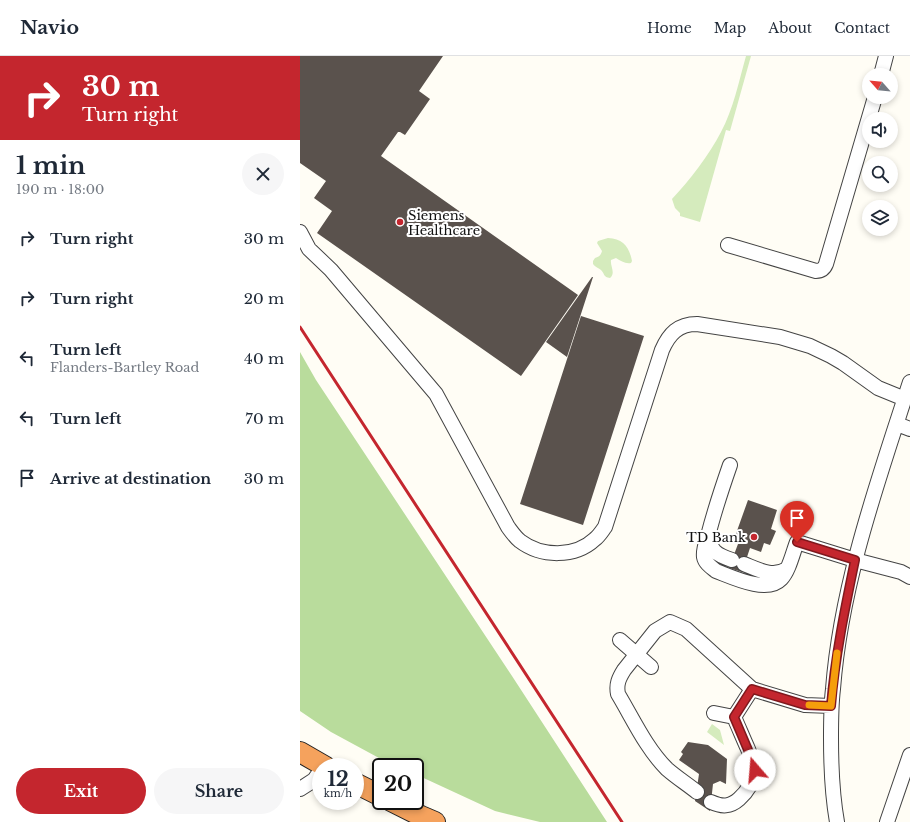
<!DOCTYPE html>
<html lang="en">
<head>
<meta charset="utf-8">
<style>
	body { margin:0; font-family:"Libre Baskerville",serif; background:#f6f6f7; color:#1f2937; height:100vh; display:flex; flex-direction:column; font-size:15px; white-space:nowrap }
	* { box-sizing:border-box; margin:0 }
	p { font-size:13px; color:#747a83 }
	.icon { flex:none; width:22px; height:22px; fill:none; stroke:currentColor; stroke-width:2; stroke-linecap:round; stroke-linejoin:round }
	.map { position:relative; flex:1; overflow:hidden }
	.drawer { display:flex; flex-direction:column; background:#fff; width:300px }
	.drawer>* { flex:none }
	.guide { background:#c4262e; color:#fff; overflow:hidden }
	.needle { width:26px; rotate:297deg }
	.buttons { position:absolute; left:562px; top:12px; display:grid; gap:8px }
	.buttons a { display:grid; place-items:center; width:36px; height:36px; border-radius:50%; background:#fff; box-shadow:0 2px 6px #0003; font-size:20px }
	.speed { position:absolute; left:12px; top:702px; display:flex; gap:8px; font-size:20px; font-weight:700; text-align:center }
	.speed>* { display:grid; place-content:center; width:52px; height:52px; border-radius:50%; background:#fff; box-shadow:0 2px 6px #0003; line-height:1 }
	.speed small { font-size:10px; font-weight:400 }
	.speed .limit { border:2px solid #111; border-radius:6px; background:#fff; color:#111 }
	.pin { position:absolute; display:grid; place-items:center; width:34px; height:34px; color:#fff; margin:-41px -17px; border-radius:50% 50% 50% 0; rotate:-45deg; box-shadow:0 0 4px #0007 }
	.pin .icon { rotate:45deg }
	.me { position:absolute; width:44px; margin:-22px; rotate:342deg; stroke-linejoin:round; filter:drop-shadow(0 0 3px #0008) }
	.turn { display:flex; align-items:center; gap:14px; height:84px; padding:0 16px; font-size:18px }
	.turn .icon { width:52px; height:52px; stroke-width:2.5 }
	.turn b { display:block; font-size:28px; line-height:34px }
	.round { display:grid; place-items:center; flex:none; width:42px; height:42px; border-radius:21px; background:#f6f6f7 }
	.summary { display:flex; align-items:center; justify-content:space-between; height:68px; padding:0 16px }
	h1 { font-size:24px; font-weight:700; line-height:30px }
	.action { display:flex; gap:8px; margin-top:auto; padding:8px 16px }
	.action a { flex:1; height:46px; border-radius:24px; background:#c4262e; color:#fff; font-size:16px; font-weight:700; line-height:46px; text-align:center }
	.action a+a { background:#f6f6f7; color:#1f2937 }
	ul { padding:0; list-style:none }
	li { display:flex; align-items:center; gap:12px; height:60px; padding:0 16px }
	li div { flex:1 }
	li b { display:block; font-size:15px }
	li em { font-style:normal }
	header { display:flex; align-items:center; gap:24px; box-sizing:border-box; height:56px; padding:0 20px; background:#fff; border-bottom:1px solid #e0e1e3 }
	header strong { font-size:19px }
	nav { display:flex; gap:22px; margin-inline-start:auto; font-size:14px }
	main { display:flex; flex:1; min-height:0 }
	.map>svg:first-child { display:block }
</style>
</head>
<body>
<header>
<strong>Navio</strong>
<nav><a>Home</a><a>Map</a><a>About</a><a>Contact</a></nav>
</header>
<main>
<section class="drawer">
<div class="guide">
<div class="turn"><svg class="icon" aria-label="right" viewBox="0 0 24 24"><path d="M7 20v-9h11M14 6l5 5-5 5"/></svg><div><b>30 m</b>Turn right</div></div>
</div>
<div class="summary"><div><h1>1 min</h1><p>190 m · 18:00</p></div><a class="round"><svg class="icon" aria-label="close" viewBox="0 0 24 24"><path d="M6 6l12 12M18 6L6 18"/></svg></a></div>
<ul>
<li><svg class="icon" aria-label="right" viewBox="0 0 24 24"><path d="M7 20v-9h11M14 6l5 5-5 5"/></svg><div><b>Turn right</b></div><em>30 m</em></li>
<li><svg class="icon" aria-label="right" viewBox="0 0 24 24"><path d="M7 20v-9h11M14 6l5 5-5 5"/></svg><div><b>Turn right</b></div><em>20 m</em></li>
<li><svg class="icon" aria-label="left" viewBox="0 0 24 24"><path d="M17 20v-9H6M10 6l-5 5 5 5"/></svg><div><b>Turn left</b><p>Flanders-Bartley Road</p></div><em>40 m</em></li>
<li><svg class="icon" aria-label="left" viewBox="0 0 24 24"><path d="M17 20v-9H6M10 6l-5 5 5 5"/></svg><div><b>Turn left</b></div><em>70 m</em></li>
<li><svg class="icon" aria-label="arrive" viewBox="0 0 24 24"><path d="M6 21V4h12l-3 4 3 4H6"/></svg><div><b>Arrive at destination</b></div><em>30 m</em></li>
</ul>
<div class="action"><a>Exit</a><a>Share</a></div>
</section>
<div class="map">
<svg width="610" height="766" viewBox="0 0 610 766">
	<rect width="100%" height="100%" fill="#fffdf5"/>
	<!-- green -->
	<path fill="#d5ebbd" d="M446 0H451L430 75 426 74 400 166 380 160V157L375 152 372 143C390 124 409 99 421 76 433 54 439 25 446 0Z
		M308 182C323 183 329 190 332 205L331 207C325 208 321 205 316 202L311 204C310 210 316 217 310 222 303 221 305 218 301 214 299 212 295 211 293 208V205L295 202C299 201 301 199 302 195L297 187 298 185Z
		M412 668 420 674 424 689 407 676Z"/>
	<!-- forest -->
	<path fill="#b9dc9c" d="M0 296 16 324 212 620 307 766H240L195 755 115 718V711H99L79 702 31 676 0 655Z"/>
	<!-- building -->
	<path fill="#5a524d" d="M0 0H143L119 35 130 43 105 79 100 76H98L81 100 278 239 221 320 17 177 32 155 14 142 26 125 0 107Z
		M292 221H293L267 301 246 286Z
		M281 260 344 280 283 469 220 448Z
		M448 444 477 454 471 473 476 475 470 489 464 487 461 496 450 492 442 516 429 512 438 488 433 486Z
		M388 686 408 689 427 703 426 728 420 725 413 728 410 755 395 745 399 718 379 704 383 698 381 696Z"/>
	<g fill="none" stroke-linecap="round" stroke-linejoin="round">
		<!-- minor casing -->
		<g stroke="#444" stroke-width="16">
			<path id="minor" d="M581 19 586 0
				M0 176 9 193 31 214 136 338 208 471C211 475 215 481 220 485 241 501 275 502 295 483 299 480 302 475 305 471L362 294C369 278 378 268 397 268L480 281 510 290 531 300 543 307 578 332 605 343
				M428 189 516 215C521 215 524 213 526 208L575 41
				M597 368 610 373
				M430 409C422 432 414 456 408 480 406 486 403 494 404 501 405 507 411 511 416 515 432 521 467 538 481 523 489 515 493 496 497 486L555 504 601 516 610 521
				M409 477C409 495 417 499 432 504
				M444 508C459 514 473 522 487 513
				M320 584 351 611
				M414 657 434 661
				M0 733 14 724 21 714
				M397 736C387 728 376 721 367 713 346 692 333 663 318 638 316 628 319 622 324 614L355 575 370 566 386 573 452 633 505 649 531 650
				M411 746C422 751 430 751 439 743 447 736 455 724 455 713 454 706 450 699 448 693 443 682 439 672 434 661L452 633
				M537 766C532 738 531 710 531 682 531 665 531 649 533 633 541 528 578 425 610 326
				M587 766 610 699"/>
		</g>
		<!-- highway casing -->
		<g stroke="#222" stroke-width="22">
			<path id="highway" d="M0 696 26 711
				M55 727 81 740
				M91 745 121 760 135 766"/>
		</g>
		<!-- minor -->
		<use href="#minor" stroke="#fff" stroke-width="14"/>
		<!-- highway -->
		<use href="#highway" stroke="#f5a25d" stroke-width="20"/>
		<!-- rail -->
		<path stroke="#c4262e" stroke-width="3" d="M0 271 322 766"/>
	</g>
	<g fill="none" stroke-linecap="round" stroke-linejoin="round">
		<!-- route casing -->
		<g stroke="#7f191e" stroke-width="10">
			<path id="route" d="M455 714 454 708 434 661 452 633 505 649 531 650C535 601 545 552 555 504L497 486"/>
		</g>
		<!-- route -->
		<use href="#route" stroke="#c4262e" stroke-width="7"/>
		<!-- slow -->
		<path stroke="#f59e0b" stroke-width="7" d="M509 649 531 650 537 597"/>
	</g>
	<!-- markers -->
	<g fill="#c4262e" stroke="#fff" stroke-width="1.5">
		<circle cx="100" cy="166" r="4"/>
		<circle cx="454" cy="481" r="4"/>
	</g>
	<g text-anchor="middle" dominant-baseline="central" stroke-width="4" stroke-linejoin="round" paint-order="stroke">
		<!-- poi labels -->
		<g font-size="13" fill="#111" stroke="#fff" text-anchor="start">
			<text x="108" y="159">Siemens<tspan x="108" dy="15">Healthcare</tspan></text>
			<text x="446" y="481" text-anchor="end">TD Bank</text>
		</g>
	</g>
</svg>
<div class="buttons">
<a><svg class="needle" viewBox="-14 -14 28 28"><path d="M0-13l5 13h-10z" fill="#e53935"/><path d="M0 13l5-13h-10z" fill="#747a83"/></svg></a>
<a><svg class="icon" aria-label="sound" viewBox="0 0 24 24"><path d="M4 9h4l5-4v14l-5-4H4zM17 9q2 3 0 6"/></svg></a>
<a><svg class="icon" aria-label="search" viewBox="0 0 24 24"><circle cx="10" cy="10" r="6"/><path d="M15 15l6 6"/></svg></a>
<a><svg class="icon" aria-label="layers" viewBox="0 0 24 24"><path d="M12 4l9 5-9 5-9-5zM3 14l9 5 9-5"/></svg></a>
</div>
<div class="speed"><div>12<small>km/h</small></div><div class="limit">20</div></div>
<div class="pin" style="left:497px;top:486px;background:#d93025"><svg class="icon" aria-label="arrive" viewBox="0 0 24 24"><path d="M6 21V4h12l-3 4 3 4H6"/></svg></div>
<svg class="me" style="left:455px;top:714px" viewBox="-20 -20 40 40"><circle r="19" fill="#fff"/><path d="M0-13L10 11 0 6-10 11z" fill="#c4262e"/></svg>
</div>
</main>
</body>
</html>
